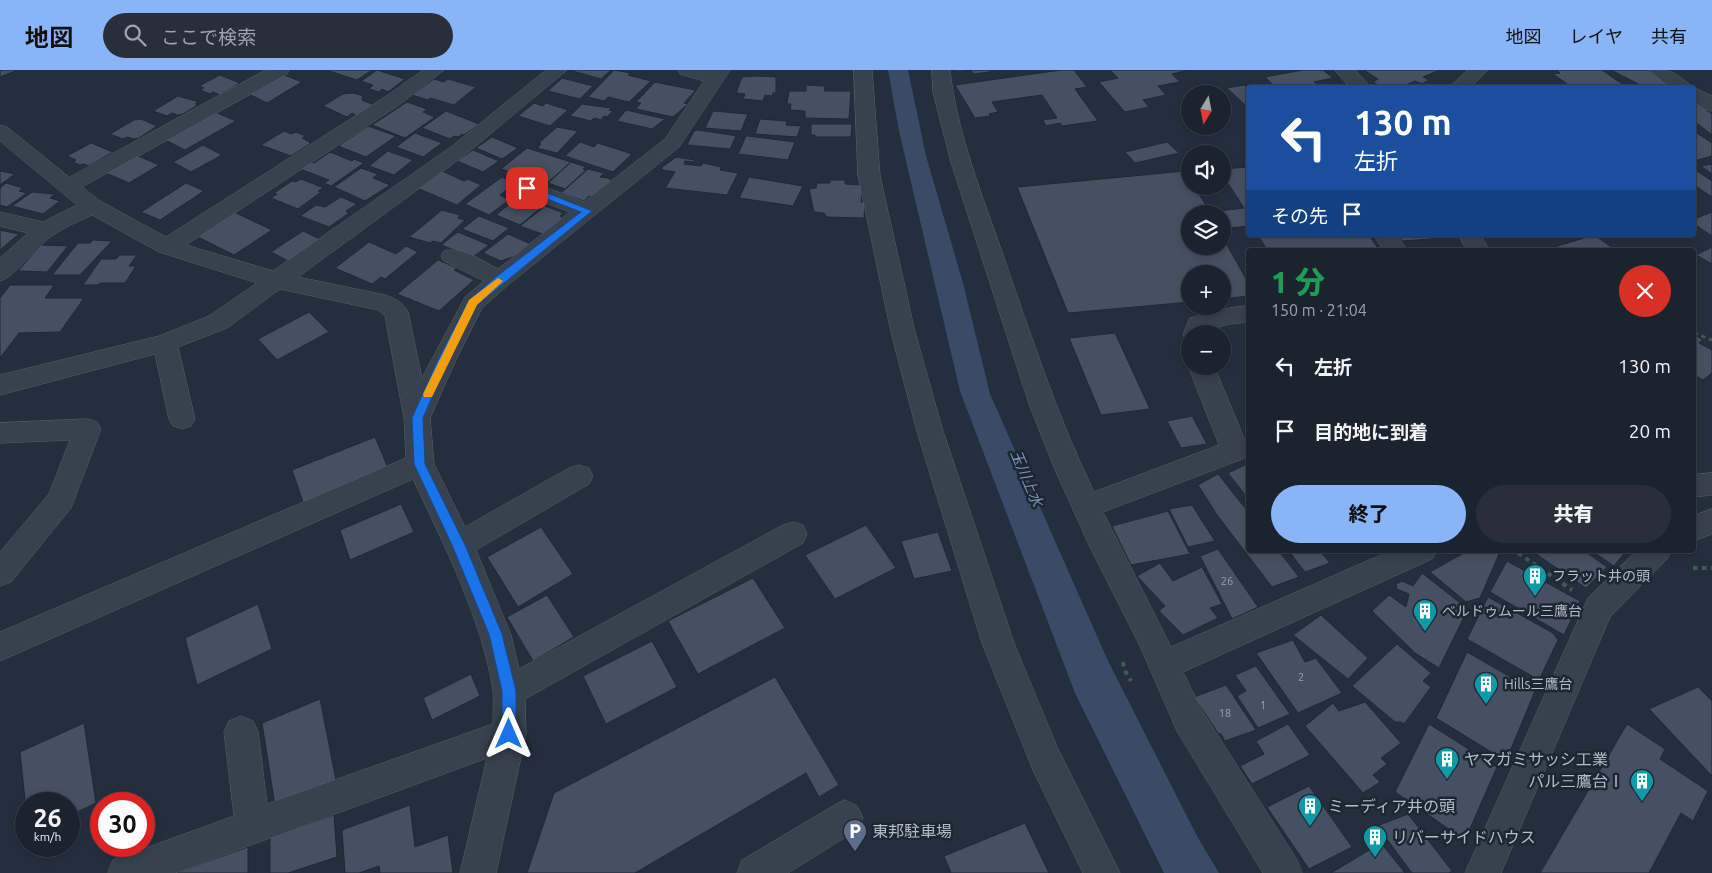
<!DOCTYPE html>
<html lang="ja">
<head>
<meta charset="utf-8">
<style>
	body { margin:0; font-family:Ubuntu,"Noto Sans JP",sans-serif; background:#282f3a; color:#f1f3f6; height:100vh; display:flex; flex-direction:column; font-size:19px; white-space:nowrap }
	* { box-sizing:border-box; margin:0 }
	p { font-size:16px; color:#a0a4aa }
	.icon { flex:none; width:28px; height:28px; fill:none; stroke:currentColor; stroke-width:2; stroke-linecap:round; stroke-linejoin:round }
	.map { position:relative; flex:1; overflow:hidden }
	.panel { position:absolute; left:1246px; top:178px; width:450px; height:305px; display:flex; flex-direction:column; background:#1b232e; border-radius:5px; box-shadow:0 2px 8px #0003,0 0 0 1px #39404a }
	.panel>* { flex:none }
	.banner { position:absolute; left:1246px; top:15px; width:450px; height:152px; border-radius:5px; box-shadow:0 2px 8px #0003,0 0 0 1px #39404a; background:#1a4fa0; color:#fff; overflow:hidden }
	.needle { width:32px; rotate:190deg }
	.buttons { position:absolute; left:1181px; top:15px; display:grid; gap:10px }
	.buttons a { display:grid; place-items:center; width:50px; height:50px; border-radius:50%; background:#1b232e; box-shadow:0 2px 8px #0003,0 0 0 1px #39404a; font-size:25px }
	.speed { position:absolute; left:15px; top:722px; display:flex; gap:10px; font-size:25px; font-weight:700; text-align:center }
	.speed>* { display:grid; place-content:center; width:65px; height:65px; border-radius:50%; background:#1b232e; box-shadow:0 2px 8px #0003,0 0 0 1px #39404a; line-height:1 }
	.speed small { font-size:12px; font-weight:400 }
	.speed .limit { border:8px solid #d22; background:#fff; color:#111 }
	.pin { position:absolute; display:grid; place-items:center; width:42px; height:42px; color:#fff; margin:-21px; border-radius:10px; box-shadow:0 2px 8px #0006 }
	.me { position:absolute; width:55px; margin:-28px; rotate:0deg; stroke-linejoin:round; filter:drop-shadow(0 0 4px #0008) }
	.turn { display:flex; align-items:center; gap:18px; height:105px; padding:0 25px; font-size:22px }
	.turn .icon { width:65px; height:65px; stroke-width:2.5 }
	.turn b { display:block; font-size:35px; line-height:42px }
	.then { display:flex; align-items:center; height:48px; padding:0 25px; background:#0003; gap:10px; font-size:19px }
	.round { display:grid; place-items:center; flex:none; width:52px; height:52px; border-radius:26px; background:#282f3a }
	.headline { display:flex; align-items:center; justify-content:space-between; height:85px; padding:0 25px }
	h1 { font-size:30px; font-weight:800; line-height:38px; color:#1e9e55 }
	.button { display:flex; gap:10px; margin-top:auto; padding:10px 25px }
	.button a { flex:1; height:58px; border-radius:30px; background:#8ab4f8; color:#111; font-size:20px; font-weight:800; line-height:58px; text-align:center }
	.button a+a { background:#282f3a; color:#f1f3f6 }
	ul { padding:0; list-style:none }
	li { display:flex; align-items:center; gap:15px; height:65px; padding:0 25px }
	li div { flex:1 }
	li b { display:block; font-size:19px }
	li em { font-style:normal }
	header { display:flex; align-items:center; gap:30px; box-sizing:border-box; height:70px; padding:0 25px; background:#8ab4f8; color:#111 }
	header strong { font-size:24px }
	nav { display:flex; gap:28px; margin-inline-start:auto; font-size:18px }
	.search { width:350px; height:45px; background:#282f3a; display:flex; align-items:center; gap:12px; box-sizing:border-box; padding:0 18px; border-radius:28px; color:#a0a4aa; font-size:19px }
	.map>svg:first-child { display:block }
</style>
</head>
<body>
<header>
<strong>地図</strong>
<div class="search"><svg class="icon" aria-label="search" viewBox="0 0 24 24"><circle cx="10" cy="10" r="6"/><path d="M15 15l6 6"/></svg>ここで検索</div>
<nav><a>地図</a><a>レイヤ</a><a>共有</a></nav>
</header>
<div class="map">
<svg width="1712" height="803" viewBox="0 0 1712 803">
	<rect width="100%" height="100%" fill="#242f3e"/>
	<!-- water -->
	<path fill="#394c67" d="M888 0H908L926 86 963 213 990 324 1108 591 1198 768 1219 803H1164L1075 623 960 321 899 61Z"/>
	<!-- building -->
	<path fill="#455162" stroke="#1f2835" d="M0 0H18L0 7Z
		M326 0H372L357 10Z
		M377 0 405 9 388 22 382 19 379 22 369 19 373 15 361 11Z
		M569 0H611L601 9Z
		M614 0 631 3 628 5 651 11 629 32 608 27 604 31 588 27Z
		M955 0H989L990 2 973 4 971 0 956 2Z
		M1061 0H1074L1087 17 1075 19 1098 51 1062 56 1060 53 1046 56 1043 50 1057 48 1042 25 992 32 998 42 989 44 990 46 975 48 955 15Z
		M1110 0H1190L1172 4 1180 12 1158 16 1166 25 1143 30 1149 37 1125 42 1099 12 1118 8Z
		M1303 0H1323L1333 8 1314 12 1317 14 1303 17 1301 15 1276 18 1265 7Z
		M1368 0H1440L1423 7 1429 10 1422 14 1415 11 1399 18H1383L1373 12 1378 9 1365 1Z
		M1556 0H1602L1628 18H1573L1553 4 1560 3Z
		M1611 0H1648L1673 18H1646Z
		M282 4 302 12 267 33 247 23Z
		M220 5 240 13 220 25 213 22 210 24 200 20 204 18 199 16Z
		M757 6 776 7V23H773L772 26 765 25 763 31 743 29 745 24 736 23 742 7Z
		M562 8 593 16 580 29 548 21Z
		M434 9 444 12 448 9 476 17 454 35 430 28 428 30 412 25Z
		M655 12 695 20V21L684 33 688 34 673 47 636 39 641 33 636 32Z
		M806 15 825 16 824 21H851L849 49 805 48V41L790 40 791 34H787L789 21H806Z
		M1244 15 1249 20V34L1245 35 1227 18Z
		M353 23 363 26 362 30 374 35 357 46 352 43 347 47 323 36 343 24Z
		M178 26 199 32 195 34 198 35 183 44 177 45 172 43 167 46 153 41Z
		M1694 31 1712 44V65L1694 51Z
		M407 32 427 39 423 42 435 47 405 68 372 55Z
		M534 33 543 36 546 33 568 40 550 56 518 46Z
		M582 34 611 38 609 40 613 41 607 47 604 46 601 50 594 48 591 51 570 46Z
		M626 40 665 49 652 59 617 51Z
		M446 41 479 54 464 65 462 64 458 67 454 66 450 69 422 58Z
		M713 41 748 44 741 61 705 58Z
		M215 42 236 51 185 80 165 70Z
		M141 49 157 56 139 68 134 69 127 67 123 69 110 64 134 50Z
		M760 49 787 51 786 55 801 56 797 67 755 64Z
		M811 54H852L851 67H815V65H811Z
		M368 56 396 66 366 87 338 76Z
		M557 57 578 61 557 83 537 78 541 74 539 73Z
		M698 60 731 65 736 66 730 79 687 75 694 61Z
		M284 61 291 64 296 62 306 66 302 68 311 73 291 86 261 75Z
		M1694 61 1712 73V86L1694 91Z
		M415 63 442 73 423 87 396 77Z
		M746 66H748L795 72 788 90 738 84Z
		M492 67 518 78 502 89 476 78Z
		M580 72 594 77 598 73 632 84 613 102 565 86Z
		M1167 72 1179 83 1135 93 1125 82Z
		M91 73 113 82 89 96 84 94 80 95 73 92 76 90 67 86Z
		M203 75 222 85 191 102 173 92Z
		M527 78 571 92 546 114 501 99Z
		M473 80 499 91 483 102 457 91Z
		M388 81 413 90 394 105 369 96Z
		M330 82 352 91 354 89 364 93 331 116 324 113 329 110 300 99 310 92 314 93Z
		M136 85 159 95 129 113 106 103Z
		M676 87 695 90 694 92 685 91 684 94 701 96 703 93 721 97 720 100 738 103 727 125 665 118 675 102 663 100 661 98Z
		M571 92 586 97 583 99 586 100 565 119 548 113Z
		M1712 94V104L1701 96Z
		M1249 97V156L1222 159V144H1190V176H1222V166L1249 214V226L1222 229V204H1190V232L1068 243 1017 117 1185 101 1190 109V116H1194L1210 142 1244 138 1222 104V99Z
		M361 98 378 104 373 108 390 115 365 131 334 117Z
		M588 99 604 103 600 107 608 108 612 111 594 128 589 126 584 131 561 123Z
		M1694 99 1712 111V127L1694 115Z
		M0 101 15 104 0 115Z
		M442 101 464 111 468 109 481 115 457 135 417 118Z
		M502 107 516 113 500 125 509 130 489 145 465 134Z
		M749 107 803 116 793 136 739 128Z
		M301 109 324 118 318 121 321 122 298 139 271 128 277 124 274 123 292 111 296 112Z
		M830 110H845V114L863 115 861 132H865L864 148 827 147 824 143 814 142 809 119 816 118 817 113H830Z
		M6 113 23 118 19 121 27 123 7 137 0 135V118Z
		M186 113 204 121 160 150 141 142Z
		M32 122 55 124 50 128 60 131 43 144 12 136Z
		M341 127 357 134 346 141 349 143 329 157 300 146 316 135 325 137Z
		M518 127 542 137 520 155 496 145Z
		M545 136 563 143 560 146 563 148 545 165 520 156Z
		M442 140 460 145 458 148 465 150 441 173 433 171 430 173 409 167Z
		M234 142 272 160 234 185 196 166Z
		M1712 142V166L1694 154V149Z
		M479 146 509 158 493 171 462 159Z
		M0 160 19 164 0 180Z
		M303 161 322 170 290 192 271 182Z
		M458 162 489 175 473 187 441 175Z
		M508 164 531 174 515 186 501 191 483 183Z
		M1258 165H1369L1379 180H1267Z
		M1398 165H1429L1432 169 1402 171Z
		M1594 165 1613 178 1606 180H1544Z
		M93 170 112 171 80 205H52L78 173H90Z
		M369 172 396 184 406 176 418 182 385 209 381 207 372 214 335 198Z
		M41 175 68 176 47 202 18 201Z
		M1712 177V194L1696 185Z
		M120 185H137L129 196H136L125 213H100L98 215H83L101 189H116Z
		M438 190 457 198 454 200 474 210 439 241 397 224Z
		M10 215H54L45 228H84L60 262 19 263 0 288V228Z
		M309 242 329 262 277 290 258 269Z
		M1115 263 1150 339 1101 345 1069 268Z
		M1694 264 1703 270 1699 273 1712 280V303L1703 310 1694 305Z
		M1192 346 1207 374 1181 378 1167 351Z
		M375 367 389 400 304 435 292 400Z
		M1247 394 1249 395V430L1228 403Z
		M1218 404 1249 443V480H1278L1299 507 1272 517 1217 445 1198 415Z
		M401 434 414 462 350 490 340 460Z
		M1192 435 1215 471 1188 477 1169 439Z
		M1168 441 1190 484 1131 495 1112 456Z
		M866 455 896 498 835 529 805 485Z
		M541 457 573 504 518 537 487 487Z
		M938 462 952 501 914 509 901 471Z
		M1218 479 1258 537 1232 549 1200 486Z
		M1288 480H1319L1330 493 1305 502Z
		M1469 480 1500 482 1480 528 1466 532 1430 502Z
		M1530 480H1583L1607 497 1586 518Z
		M1590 480H1627L1614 496Z
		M1507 491 1580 531 1564 565 1490 522Z
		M1160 493 1173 511 1202 497 1222 534 1210 538 1218 548 1183 565 1159 541 1165 536 1137 506Z
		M1422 503 1468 539 1439 598 1415 583 1372 541 1389 525 1406 537 1409 524 1397 519 1396 514 1402 511 1413 516Z
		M753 508 785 558 698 604 668 551Z
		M547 525 574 567 533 591 507 547Z
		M1488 527 1553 563 1558 570 1539 610 1467 569Z
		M258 534 272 579 197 615 185 568Z
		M1321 545 1368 588 1348 609 1293 565Z
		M1293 570 1305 592 1316 588 1342 623 1298 643 1256 583Z
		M652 571 677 617 606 654 583 606Z
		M1397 574 1431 603 1423 611 1431 617 1404 654 1401 652H1395L1352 616Z
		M1467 582 1535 621 1506 691 1436 648Z
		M1256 596 1290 644 1258 658 1237 626 1246 621 1235 605Z
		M471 604 480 626 432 650 423 628Z
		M775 607 839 715 819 727 806 703 635 803H527L554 723Z
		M1226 615 1256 660 1225 671 1221 664 1218 663 1194 627Z
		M1698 617 1712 631V706L1649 639Z
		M320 629 336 710 275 736 262 653Z
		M1365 632 1401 673 1381 688 1387 694 1373 705 1380 712 1363 723 1305 656 1333 633 1339 641Z
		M84 653 96 733 69 746V734H26V739L20 682Z
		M1288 654 1310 685 1252 714 1240 696 1264 684 1256 671Z
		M1429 654 1497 697 1465 770 1395 722Z
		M1627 654 1665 679 1660 689 1708 721 1693 751 1681 743 1649 803H1540Z
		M1309 716 1352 777 1309 799 1267 737Z
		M410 735 415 777 448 765 453 803H380L379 796 359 803H345L342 760Z
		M1408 744 1452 801 1449 803H1412L1377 756Z
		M334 745 337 787 288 803H270V767Z
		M1025 753 1049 803H951L944 786Z
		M1381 773 1405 803H1331Z
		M30 776H48L31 785Z
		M248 777V803H178V802Z"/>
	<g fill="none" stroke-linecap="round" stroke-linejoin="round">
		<!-- minor casing -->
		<g stroke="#565f6c" stroke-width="1">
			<path id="minor" d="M266 0H289L287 4 82 117 100 131 166 167 385 27 423 0H444L399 35 186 175 273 201 451 77 546 0H567L465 85 298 207 385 225C395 228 403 233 408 242L422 308 465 227 484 211 444 191 441 186 444 181C462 176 482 191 498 199L570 142 519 123 516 118 519 113 527 111 535 113 584 132 665 69 704 11 680 4 678 0H730L679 77 508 215 482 238 455 292 430 348 434 394 465 457 569 398 579 395 589 398 593 406 589 414 476 480 511 565 519 599 783 455 793 452 803 455 807 464 803 473 525 629 526 664 496 803H460L487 688 175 803H108L113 790 234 746 224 662 229 651 241 646 253 651 258 662 267 734 493 654C493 643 494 630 493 620 481 547 444 475 413 409L0 591V562L406 388 404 348 385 246 378 240 280 219 227 258 178 277 195 349 191 356 182 359 173 356 169 349 155 284 0 325V305L159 266 209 246 257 213 159 182 92 145C79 151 65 157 53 165 37 176 15 207 0 211V188L28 163 0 156V142L43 152 77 135 0 71V55L7 57 69 107Z
				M854 0H872L880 106 915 262 942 358 1014 573 1057 677 1120 803H1083L1033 700 982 573 916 358 891 262 858 106Z
				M932 0H950C957 63 982 125 1003 185 1031 265 1057 346 1094 422L1219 375 1188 296 1190 293V296H1214L1249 380 1245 388 1103 442 1171 577 1392 480H1437L1432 489 1183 602 1201 639 1297 790 1302 803H1263L1177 661 1140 576 1089 475 1053 395 1029 334 951 92 933 22Z
				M1335 0H1355L1372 18H1351Z
				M1468 0H1488L1470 18H1449Z
				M1649 0C1678 0 1672 3 1694 17 1700 21 1706 23 1712 26V41L1705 39 1694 32V18H1671Z
				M1374 165H1397L1407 180H1384Z
				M1459 165H1481L1489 180H1467Z
				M1249 236V252L1229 254 1209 260 1207 264H1190V271L1186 270 1183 264 1190 248 1229 238Z
				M88 349 97 352 101 359 71 438 11 512 0 516V482L49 424 70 370 0 373V353Z
				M1712 403V425L1694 427V405Z
				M1712 439V464L1694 471V446Z
				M1638 480H1672L1667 489 1610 547 1501 803H1465L1588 528Z
				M845 730 857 736 863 748 857 760 788 803H737L742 790 833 736Z"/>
		</g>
		<!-- path-far1 -->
		<path stroke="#44595c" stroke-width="3" stroke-dasharray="4 4" stroke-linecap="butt" d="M1694 263 1712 270"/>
		<!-- path -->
		<path stroke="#44595c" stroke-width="4" stroke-dasharray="4.5 4.5" stroke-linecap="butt" d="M1518 483 1572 520
			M1693 498H1712
			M1123 592 1124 599 1131 611"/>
		<!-- minor -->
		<use href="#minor" fill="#38414e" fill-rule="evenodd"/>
	</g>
	<!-- route -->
	<path fill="#1a73e8" stroke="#114b97" d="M527 115 592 141 477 235 447 292 423 348 425 394 465 475 502 564 516 621V664L514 668 509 670 504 668 502 664V621L489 564 452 475 414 394 412 348 437 292 469 230 496 207 581 142 524 120 523 118Z"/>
	<!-- slow -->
	<path fill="#f59e0b" d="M498 208 503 211 477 235 432 327H424L423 324 469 230Z"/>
	<!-- icons -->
	<defs>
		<g id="building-pin" transform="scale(1.25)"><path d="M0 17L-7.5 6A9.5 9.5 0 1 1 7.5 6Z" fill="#0f9aa8" stroke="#1d2633"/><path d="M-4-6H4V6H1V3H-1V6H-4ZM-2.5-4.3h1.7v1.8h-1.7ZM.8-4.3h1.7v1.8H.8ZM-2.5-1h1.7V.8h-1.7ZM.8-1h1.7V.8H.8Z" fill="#fff"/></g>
		<g id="parking-pin" transform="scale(1.25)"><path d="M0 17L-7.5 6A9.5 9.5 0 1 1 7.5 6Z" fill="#5c6f8a" stroke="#1d2633"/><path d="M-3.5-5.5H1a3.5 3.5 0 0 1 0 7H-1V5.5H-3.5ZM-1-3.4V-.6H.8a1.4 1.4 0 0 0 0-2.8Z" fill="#fff"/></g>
	</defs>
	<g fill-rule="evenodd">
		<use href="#building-pin" x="1535" y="506"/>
		<use href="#building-pin" x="1425" y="541"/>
		<use href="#building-pin" x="1486" y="614"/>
		<use href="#building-pin" x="1447" y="689"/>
		<use href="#building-pin" x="1642" y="711"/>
		<use href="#building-pin" x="1310" y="736"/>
		<use href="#parking-pin" x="855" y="761"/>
		<use href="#building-pin" x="1375" y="767"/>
	</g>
	<g text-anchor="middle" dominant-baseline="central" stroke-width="5" stroke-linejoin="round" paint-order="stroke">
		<!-- number labels -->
		<g font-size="11" fill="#98a1af">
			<text x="1227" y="511">26</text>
			<text x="1301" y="607">2</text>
			<text x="1263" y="635">1</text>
			<text x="1225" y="643">18</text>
		</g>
		<!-- poi labels -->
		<g font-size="14" fill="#b4bcc9" stroke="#1d2633" text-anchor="start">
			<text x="1552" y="506">フラット井の頭</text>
			<text x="1442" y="541">ベルドゥムール三鷹台</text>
			<text x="1504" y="614">Hills三鷹台</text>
		</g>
		<!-- water labels -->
		<g font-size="15" font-style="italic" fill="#7c92b1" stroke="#1d2633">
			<text transform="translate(1027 408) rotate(67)">玉川上水</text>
		</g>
		<!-- near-poi labels -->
		<g font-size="16" fill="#b4bcc9" stroke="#1d2633" text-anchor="start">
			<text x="1464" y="689">ヤマガミサッシ工業</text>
			<text x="1624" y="711" text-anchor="end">パル三鷹台Ⅰ</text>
			<text x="1328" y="736">ミーディア井の頭</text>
			<text x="872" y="761">東邦駐車場</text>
			<text x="1392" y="767">リバーサイドハウス</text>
		</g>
	</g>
</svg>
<div class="buttons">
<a><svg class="needle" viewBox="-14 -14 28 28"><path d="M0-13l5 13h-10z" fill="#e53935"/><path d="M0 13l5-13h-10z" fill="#a0a4aa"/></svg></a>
<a><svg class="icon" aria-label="sound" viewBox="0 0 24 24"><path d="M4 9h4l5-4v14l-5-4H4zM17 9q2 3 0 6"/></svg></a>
<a><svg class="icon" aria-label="layers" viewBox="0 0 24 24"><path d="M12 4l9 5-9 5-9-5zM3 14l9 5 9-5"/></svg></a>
<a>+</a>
<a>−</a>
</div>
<div class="speed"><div>26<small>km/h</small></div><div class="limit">30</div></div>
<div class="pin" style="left:527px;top:118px;background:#d93025"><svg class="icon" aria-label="arrive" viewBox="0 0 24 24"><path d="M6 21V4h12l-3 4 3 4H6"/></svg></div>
<svg class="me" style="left:509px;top:664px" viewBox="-20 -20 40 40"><path d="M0-17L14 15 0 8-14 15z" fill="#1a73e8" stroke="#fff" stroke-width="4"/></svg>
<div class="banner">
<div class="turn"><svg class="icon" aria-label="left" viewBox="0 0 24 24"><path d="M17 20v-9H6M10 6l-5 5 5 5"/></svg><div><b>130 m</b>左折</div></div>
<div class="then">その先<svg class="icon" aria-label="arrive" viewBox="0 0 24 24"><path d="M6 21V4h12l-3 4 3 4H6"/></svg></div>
</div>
<section class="panel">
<div class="headline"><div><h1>1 分</h1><p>150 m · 21:04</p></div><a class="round" style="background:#d93025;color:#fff"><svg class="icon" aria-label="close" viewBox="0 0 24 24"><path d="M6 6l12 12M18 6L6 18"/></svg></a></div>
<ul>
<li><svg class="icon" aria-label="left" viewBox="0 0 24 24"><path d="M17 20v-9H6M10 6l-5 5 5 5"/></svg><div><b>左折</b></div><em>130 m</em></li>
<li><svg class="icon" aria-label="arrive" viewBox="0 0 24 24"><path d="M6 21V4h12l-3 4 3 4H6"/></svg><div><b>目的地に到着</b></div><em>20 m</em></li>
</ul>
<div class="button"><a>終了</a><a>共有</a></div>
</section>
</div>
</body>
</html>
